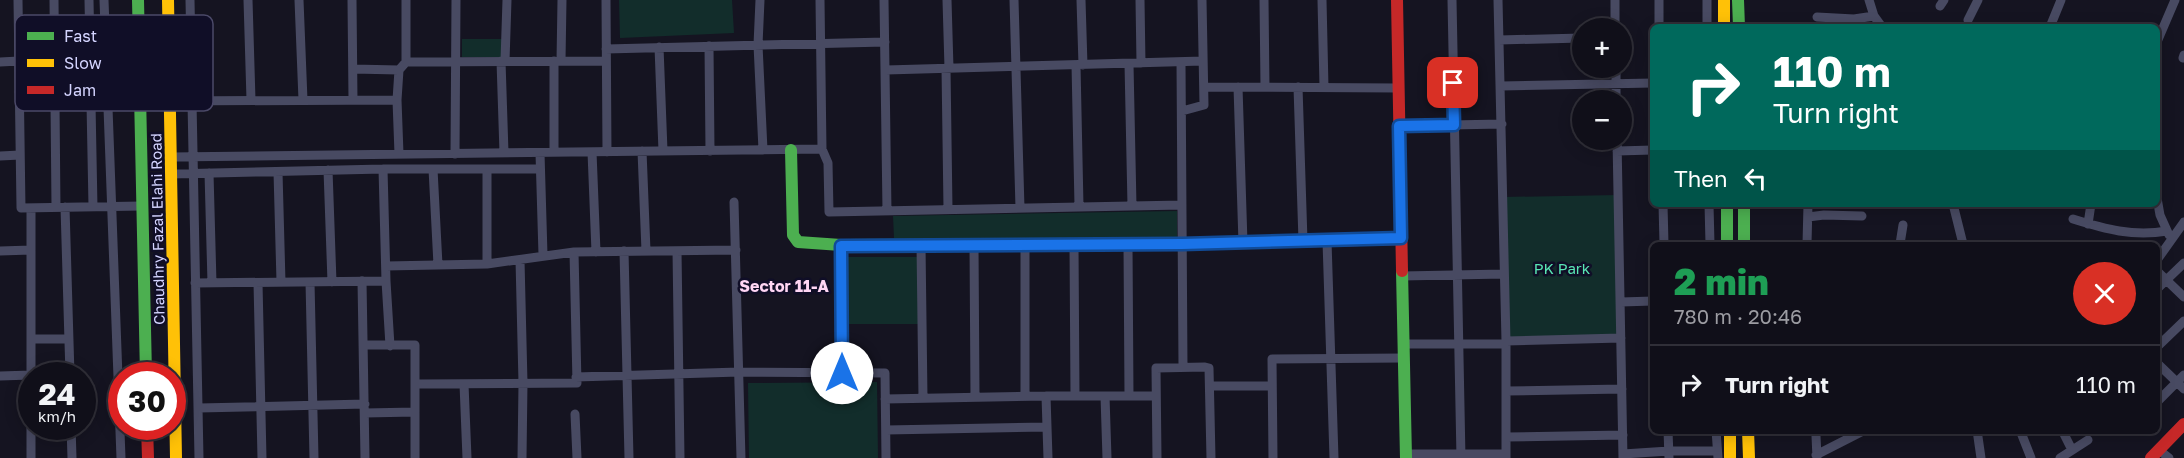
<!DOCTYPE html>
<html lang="en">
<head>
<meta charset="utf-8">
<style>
	body { margin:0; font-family:"Golos Text",sans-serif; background:#191822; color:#f1f3f6; height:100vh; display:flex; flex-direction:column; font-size:22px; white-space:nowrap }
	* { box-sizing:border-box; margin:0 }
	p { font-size:20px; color:#9c9ca2 }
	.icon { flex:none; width:33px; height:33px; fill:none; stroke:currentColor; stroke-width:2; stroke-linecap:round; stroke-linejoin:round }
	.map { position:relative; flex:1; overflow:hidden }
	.side { position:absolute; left:1650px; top:242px; width:510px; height:192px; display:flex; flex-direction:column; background:#100f19; border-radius:9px; box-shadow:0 3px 15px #0003,0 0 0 2px #302f38 }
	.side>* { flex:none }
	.guide { position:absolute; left:1650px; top:24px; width:510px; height:183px; border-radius:9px; box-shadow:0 3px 15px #0003,0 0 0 2px #302f38; background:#00695c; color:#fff; overflow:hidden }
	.tools { position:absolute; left:1572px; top:18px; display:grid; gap:12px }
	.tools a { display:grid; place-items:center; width:60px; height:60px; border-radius:50%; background:#100f19; box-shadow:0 3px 15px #0003,0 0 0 2px #302f38; font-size:30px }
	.speed { position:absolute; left:18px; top:362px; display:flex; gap:12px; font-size:30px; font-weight:700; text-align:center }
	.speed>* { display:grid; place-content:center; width:78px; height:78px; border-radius:50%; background:#100f19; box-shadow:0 3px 15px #0003,0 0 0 2px #302f38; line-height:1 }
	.speed small { font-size:15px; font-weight:400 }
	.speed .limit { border:9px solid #d22; background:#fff; color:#111 }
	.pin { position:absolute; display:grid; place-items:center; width:51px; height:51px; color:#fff; margin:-26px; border-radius:12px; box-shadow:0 3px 9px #0006 }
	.me { position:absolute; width:66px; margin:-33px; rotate:0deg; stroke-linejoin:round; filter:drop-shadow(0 0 4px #0008) }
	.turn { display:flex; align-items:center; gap:21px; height:126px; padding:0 24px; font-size:27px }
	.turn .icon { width:78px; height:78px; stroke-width:2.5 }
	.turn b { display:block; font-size:42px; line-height:51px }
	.then { display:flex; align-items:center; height:57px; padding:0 24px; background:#0003; gap:12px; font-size:22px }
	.round { display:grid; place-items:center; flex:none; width:63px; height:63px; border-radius:32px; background:#191822 }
	.headline { display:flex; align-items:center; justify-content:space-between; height:102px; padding:0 24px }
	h1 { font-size:36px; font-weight:800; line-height:45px; color:#1e9e55 }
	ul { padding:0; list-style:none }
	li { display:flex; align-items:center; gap:18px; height:78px; padding:0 24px; border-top:2px solid #302f38 }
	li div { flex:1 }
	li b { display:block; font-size:22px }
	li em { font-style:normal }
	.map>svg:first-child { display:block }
</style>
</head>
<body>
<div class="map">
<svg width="2184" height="458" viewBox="0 0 2184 458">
	<rect width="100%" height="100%" fill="#151421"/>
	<!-- green -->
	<path fill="#122d2b" d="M619 0H732L734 33 620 38Z
		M462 39H502V57H462Z
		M1618 195 1621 338 1506 344 1503 197Z
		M1177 211V238H894L893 216Z
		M846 257H918L919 324H846Z
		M877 382 878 458H749L748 383Z"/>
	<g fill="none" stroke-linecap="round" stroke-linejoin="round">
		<!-- street -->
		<path stroke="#484a62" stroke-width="9" d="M18 0 21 208 142 206
			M54 0 56 207
			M89 0 93 207
			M104 0 121 458
			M190 0 199 458
			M248 0 251 100
			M299 0 303 100
			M352 0 353 100
			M606 0 607 152
			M760 0 758 45 763 150
			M820 0 822 149 828 163 829 212 1182 205
			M884 0 887 211
			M947 0 949 68
			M1014 0 1020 208
			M1081 0 1083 65
			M1140 0 1141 63
			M1264 0 1265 87
			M1322 0 1324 87
			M1452 0 1461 458
			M1498 0 1506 341V458
			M1615 0V28
			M1659 0V27
			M1707 0V27
			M1869 0 1874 16 1882 27
			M1940 6 1944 0
			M1817 17 1854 19 1874 16
			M1968 20 1978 0
			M2050 27 2061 0
			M1499 40 1582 38
			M2157 42 2175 0
			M709 46 710 151
			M659 47 663 151
			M606 49 885 42
			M2183 58 2184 55
			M501 61 504 153
			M505 61 507 0
			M554 61V152
			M561 61 562 0
			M0 62 19 61
			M406 62 606 61
			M1181 62 1183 367
			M1129 64 1132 206
			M1076 65 1079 206
			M946 68 948 209
			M1616 68V100
			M353 69 399 70
			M886 70 1203 61
			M1501 86 1653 83
			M1204 87 1398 88
			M1238 87 1243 243
			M1298 87 1303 241
			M19 92 91 91 107 93
			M170 101 397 100
			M1182 111 1204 105 1202 0
			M1399 126 1502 124
			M1617 140 1623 458
			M642 151 646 251
			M1617 151 1653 150
			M592 152 596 252
			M540 153 543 255
			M399 154 397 100 399 70 406 62V0
			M455 154 456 0
			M0 156 20 155
			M171 157 822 149
			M383 169 386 281 390 346
			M433 169 438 265
			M487 169V264
			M328 170 332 282
			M278 172 281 282
			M209 173 212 283
			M171 174 383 169H540
			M2157 198 2160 215 2169 235
			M734 202 741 458
			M1663 204 1664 244
			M1709 204 1710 244
			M1953 204 1963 244
			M65 207 70 375
			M1808 217 1824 215 1862 216
			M2073 219C2105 229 2133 237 2167 231
			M2088 224 2091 204
			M1327 241 1334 458
			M1807 244 1808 204
			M1900 244 1903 225
			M841 245 842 373
			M921 245 923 398
			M974 245 975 396
			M1074 245 1075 396
			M1128 245 1129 396
			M0 251 31 250
			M624 251 629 458
			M677 251 680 458
			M520 260 523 383 522 458
			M2157 260 2184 222
			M386 266 487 264 574 252 736 250
			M2157 271 2184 297
			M1402 276 1504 274
			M362 281 365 458
			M310 282 314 458
			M195 283 386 281
			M258 283 262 458
			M2157 289 2184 263
			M1621 302 1653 301
			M31 339H69
			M1506 341 1621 338
			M1403 344H1506
			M363 345H415V384L577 383 574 252
			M2157 347 2184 321
			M2157 363 2184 389
			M0 376 31 375
			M576 377 739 372 885 373 886 458
			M464 384 467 458
			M1210 386H1271
			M1506 391 1622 389
			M1025 396V245
			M1046 396 1048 458
			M1105 396 1107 458
			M885 399 1046 396H1156
			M2157 402 2184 375
			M199 408 365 404
			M365 413 415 412
			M575 414 577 458
			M71 426 72 458
			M886 430 1047 427
			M1668 430 1669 458
			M1716 430 1718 458
			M1977 430 1981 458
			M2020 430 2031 458
			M2062 430 2072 450
			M1816 436 1817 458
			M1506 437 1623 435
			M2159 450 2169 458
			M1406 454H1506
			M1623 454 1669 451H1717
			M1816 455 1865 430
			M31 458V208
			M415 458V384
			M1157 458 1156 368 1205 367 1209 368 1211 458
			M1273 458 1272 359 1403 358
			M2060 458 2088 440"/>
		<!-- fast -->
		<path stroke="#4caf50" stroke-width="12" d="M138 0 146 375
			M1738 0 1739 27
			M146 47 148 65H160L161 49
			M791 150 793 235 798 242 841 245 1203 244
			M1727 204V244
			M1744 204V244
			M1402 271 1406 458"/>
		<!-- slow -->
		<path stroke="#ffc107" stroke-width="12" d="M168 0 176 458
			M1724 0V27
			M1730 430V458
			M1748 430 1749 458"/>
		<!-- jam -->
		<path stroke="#c62828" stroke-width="12" d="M1397 0 1402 271
			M1203 244 1401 239
			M147 426 148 458
			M2151 458 2184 424"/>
	</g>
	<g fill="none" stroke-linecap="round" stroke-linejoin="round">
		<!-- route casing -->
		<g stroke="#114b97" stroke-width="15">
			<path id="route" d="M842 373 841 246 1182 244 1401 238 1399 126 1454 125 1453 83"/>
		</g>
		<!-- route -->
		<use href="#route" stroke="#1a73e8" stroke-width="10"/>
	</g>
	<g text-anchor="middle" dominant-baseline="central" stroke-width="5" stroke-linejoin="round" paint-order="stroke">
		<!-- street labels -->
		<g font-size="15" fill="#d4d4ff" stroke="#100e27">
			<text transform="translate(157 229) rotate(-91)">Chaudhry Fazal Elahi Road</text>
		</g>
		<!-- park labels -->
		<g font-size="15" fill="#59e6b4" stroke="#100e27">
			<text x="1562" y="268">PK Park</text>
		</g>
		<!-- neighbourhood labels -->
		<g font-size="16" font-weight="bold" fill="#ffd6f4" stroke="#100e27">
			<text x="784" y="286">Sector 11-A</text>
		</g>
	</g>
	<!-- legend -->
	<rect x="15" y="15" width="198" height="96" rx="9" fill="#100e27" stroke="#4b4968" stroke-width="1.5"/>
	<rect x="27" y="32" width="27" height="8" fill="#4caf50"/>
	<rect x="27" y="59" width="27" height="8" fill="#ffc107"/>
	<rect x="27" y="86" width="27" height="8" fill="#c62828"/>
	<g font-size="16" fill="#d4d4ff">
		<text x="64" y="42">Fast</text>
		<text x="64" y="69">Slow</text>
		<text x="64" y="96">Jam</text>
	</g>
</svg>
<div class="tools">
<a>+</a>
<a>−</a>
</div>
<div class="speed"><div>24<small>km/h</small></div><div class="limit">30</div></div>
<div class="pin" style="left:1453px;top:83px;background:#d93025"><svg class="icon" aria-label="arrive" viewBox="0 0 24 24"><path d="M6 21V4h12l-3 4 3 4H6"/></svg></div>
<svg class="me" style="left:842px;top:373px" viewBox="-20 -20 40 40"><circle r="19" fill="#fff"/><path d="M0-13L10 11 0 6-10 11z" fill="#1a73e8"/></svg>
<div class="guide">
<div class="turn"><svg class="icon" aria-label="right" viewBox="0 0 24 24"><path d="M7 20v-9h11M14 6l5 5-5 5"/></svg><div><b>110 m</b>Turn right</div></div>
<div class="then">Then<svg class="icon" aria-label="left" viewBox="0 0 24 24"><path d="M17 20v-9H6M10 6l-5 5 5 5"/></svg></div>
</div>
<section class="side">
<div class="headline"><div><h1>2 min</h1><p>780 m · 20:46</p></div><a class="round" style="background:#d93025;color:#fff"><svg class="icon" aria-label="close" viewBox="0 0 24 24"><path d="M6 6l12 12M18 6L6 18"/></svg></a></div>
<ul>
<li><svg class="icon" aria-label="right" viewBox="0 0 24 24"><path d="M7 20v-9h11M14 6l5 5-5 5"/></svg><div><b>Turn right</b></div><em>110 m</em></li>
</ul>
</section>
</div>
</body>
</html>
